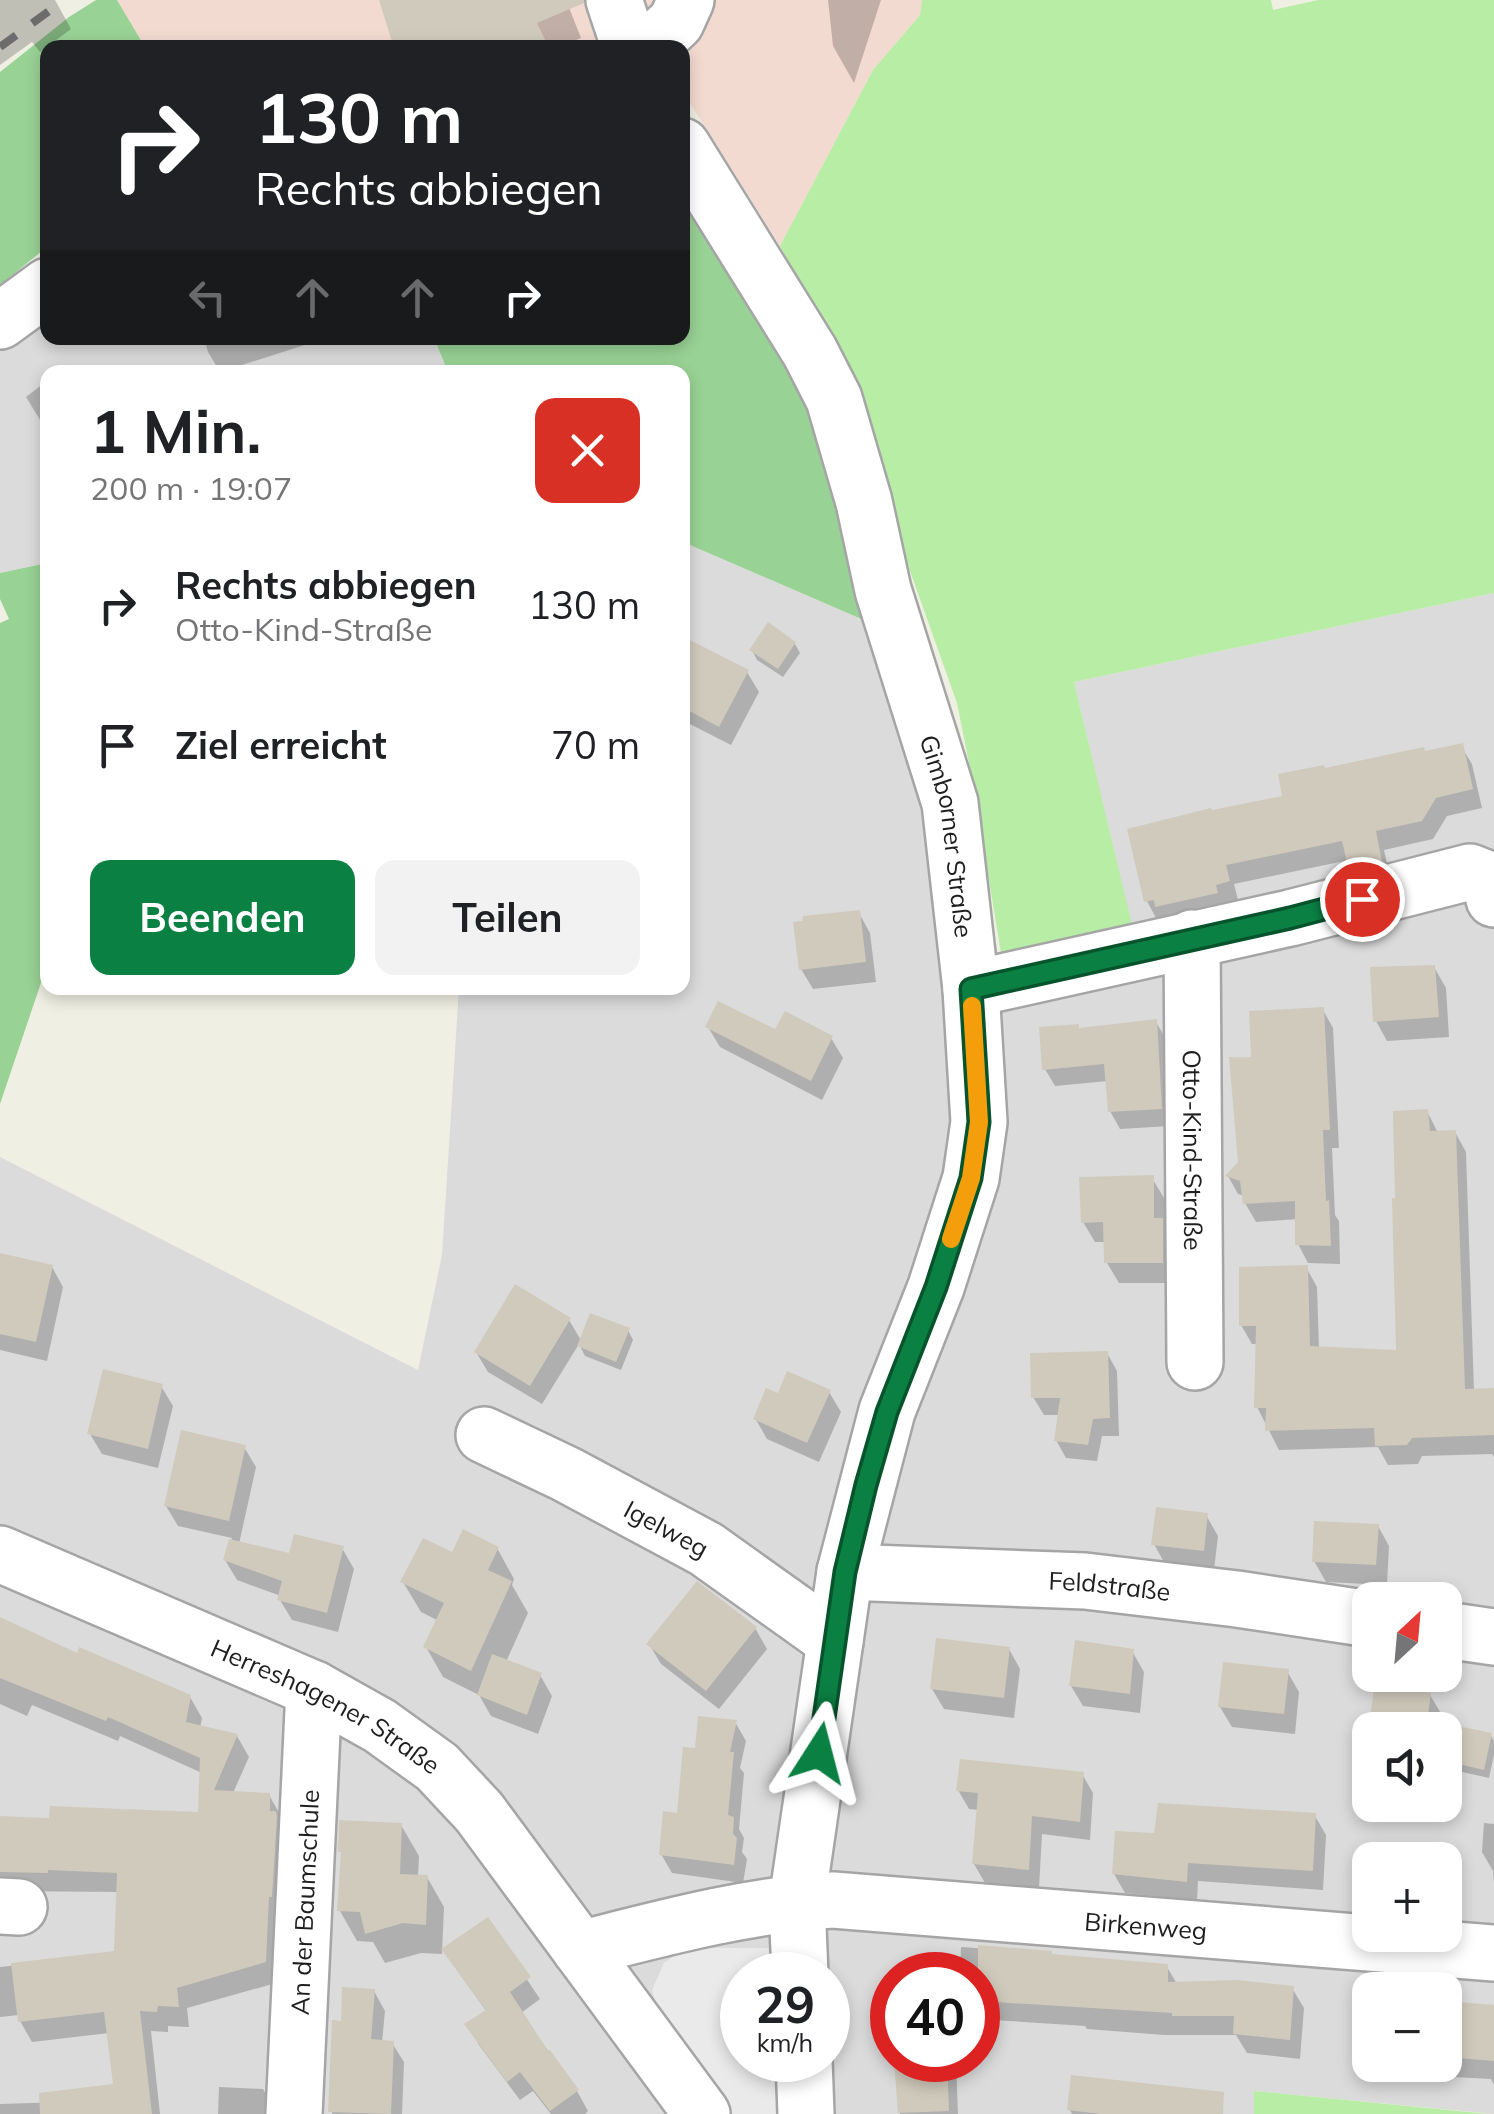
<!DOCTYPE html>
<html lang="de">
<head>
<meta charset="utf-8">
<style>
	body { margin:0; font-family:Mulish,sans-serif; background:#f2f2f2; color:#202124; height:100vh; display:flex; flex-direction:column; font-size:38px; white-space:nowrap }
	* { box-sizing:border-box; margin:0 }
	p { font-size:32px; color:#757577 }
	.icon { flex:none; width:55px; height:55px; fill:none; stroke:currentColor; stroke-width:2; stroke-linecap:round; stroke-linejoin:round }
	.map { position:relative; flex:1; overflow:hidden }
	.details { position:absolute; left:40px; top:365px; width:650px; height:630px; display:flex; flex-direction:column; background:#fff; border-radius:20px; box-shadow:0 5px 15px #0003 }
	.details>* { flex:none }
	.guide { position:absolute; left:40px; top:40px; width:650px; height:305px; border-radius:20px; box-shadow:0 5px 15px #0003; background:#202124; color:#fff; overflow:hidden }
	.needle { width:65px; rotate:26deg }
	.controls { position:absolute; left:1352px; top:1582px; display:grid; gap:20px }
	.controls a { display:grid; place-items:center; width:110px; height:110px; border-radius:20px; background:#fff; box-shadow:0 5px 15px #0003; font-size:50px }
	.speed { position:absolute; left:720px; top:1952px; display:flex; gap:20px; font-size:50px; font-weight:700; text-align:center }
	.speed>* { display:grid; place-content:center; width:130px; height:130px; border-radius:50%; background:#fff; box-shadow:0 5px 15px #0003; line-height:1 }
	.speed small { font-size:25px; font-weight:400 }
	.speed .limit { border:15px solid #d22; background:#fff; color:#111 }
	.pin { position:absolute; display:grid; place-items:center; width:85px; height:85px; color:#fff; margin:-42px; border:5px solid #fff; border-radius:50%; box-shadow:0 2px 10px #0007 }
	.me { position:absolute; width:110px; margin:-55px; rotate:9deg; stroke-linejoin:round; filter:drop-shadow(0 0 8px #0008) }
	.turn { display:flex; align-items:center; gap:35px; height:210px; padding:0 50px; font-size:45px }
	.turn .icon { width:130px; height:130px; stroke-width:2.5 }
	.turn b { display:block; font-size:70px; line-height:85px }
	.lanes { display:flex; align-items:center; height:95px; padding:0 50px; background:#0003; justify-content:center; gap:50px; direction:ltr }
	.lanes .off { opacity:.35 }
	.round { display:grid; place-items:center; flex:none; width:105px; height:105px; border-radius:20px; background:#f2f2f2 }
	.summary { display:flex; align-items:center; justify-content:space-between; height:170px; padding:0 50px }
	h1 { font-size:60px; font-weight:700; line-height:75px }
	.button { display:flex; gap:20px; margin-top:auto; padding:20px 50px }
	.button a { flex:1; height:115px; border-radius:20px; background:#0b8043; color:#fff; font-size:40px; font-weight:700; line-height:115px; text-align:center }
	.button a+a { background:#f2f2f2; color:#202124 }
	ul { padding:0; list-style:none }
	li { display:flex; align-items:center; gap:30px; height:140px; padding:0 50px }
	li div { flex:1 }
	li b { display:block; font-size:38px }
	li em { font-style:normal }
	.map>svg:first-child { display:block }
</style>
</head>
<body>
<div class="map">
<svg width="1494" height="2114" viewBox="0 0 1494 2114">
	<rect width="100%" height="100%" fill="#f0efe3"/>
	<!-- residential -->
	<path fill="#dcdbdb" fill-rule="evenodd" d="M47 308 48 338H434L448 372H48L47 563 0 573V336Z
		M683 542 866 621 907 731 947 961 1134 936 1074 682 1494 593V2114L1255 2091 1254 2114H0V1157L418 1370 442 1255 459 988H682ZM1370 1600H1445V1675H1370ZM1370 1730H1445V1805H1370ZM1370 1860H1445V1935H1370ZM742 1975H828V2060H742ZM892 1975H978V2060H892ZM1370 1990H1445V2065H1370Z"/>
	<!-- commercial -->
	<path fill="#f2dad1" d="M117 0H587L599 47H145Z
		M637 0H922L920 15 873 70 780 246 683 92 682 48 660 47Z"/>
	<!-- grass -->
	<path fill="#b8eda6" d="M922 0H1271L1273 10 1318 0H1494V593L1074 682 1135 937 1001 953 973 783 957 703 893 523 841 355 780 246 873 70 920 15Z
		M1254 2091 1489 2114H1254Z"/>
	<!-- forest -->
	<path fill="#99d295" d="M96 0H117L145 47 48 48 47 247 0 285V72L69 17Z
		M683 187 803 391 826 467 866 621 683 542 682 372H448L434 338H682Z
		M47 563V965L0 1104V623L9 619 0 599V573Z"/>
	<!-- parking -->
	<path fill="#eaeaea" d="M686 1948H772L775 1975H742V2060H786L792 2114H725L659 2015 652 1990 664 1963Z"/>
	<!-- shadow -->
	<path fill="#0003" d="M0 0H55L71 29 40 52 32 42 0 65Z
		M387 0H566L581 38 571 42 574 48H397Z
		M828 0H881L854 83 833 46Z
		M204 338H309L311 343 220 372 208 352Z
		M48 380V433L26 397Z
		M682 638 747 672 759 692 731 745 682 720Z
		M795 644 800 653 783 677 757 660 752 650Z
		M1461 746 1472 764 1482 808 1447 816 1433 839 1384 850 1391 881 1362 888 1351 870 1349 860 1234 884 1238 900 1224 903 1227 912 1157 920 1147 901 1325 771Z
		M859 913 870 933 876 982 813 989 801 969Z
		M1434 967 1446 988 1449 1037 1387 1041 1376 1021Z
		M1323 1010 1333 1028 1339 1148H1332L1335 1215 1339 1221 1340 1264 1308 1263 1298 1244V1219L1256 1222 1245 1203V1196L1238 1194 1228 1176 1241 1163 1254 1060Z
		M1156 1022 1166 1039 1170 1126 1120 1129 1110 1111 1108 1081 1055 1086 1045 1069 1080 1031Z
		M708 1027 831 1038 843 1058 822 1100 720 1047Z
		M1427 1111 1438 1133 1455 1132 1466 1152 1474 1391 1494 1390V1457L1492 1454 1422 1456 1418 1464 1388 1465 1378 1447 1279 1450 1257 1407 1258 1344H1252L1241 1325 1306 1267 1317 1287 1319 1349 1399 1353Z
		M1152 1178 1164 1198V1225L1173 1241V1283H1119L1107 1263 1106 1242H1095L1083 1222Z
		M0 1263 52 1267 63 1287 47 1361 0 1350Z
		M569 1320 582 1342 628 1330 633 1340 621 1370 585 1356 579 1344 542 1404 488 1372 476 1352Z
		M1107 1353 1117 1371 1119 1436H1102L1097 1461 1066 1458 1056 1440 1060 1415H1044L1033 1397Z
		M161 1386 173 1406 158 1468 102 1454 90 1434Z
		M829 1392 841 1412 819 1462 767 1439 755 1418 779 1396Z
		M244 1447 256 1467 239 1544 291 1556 342 1548 354 1569 338 1632 292 1620 280 1600 281 1596 237 1580 225 1560 232 1538 178 1526 166 1506Z
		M1206 1515 1218 1536 1214 1570 1165 1564 1154 1544Z
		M1378 1526 1389 1546 1387 1585 1326 1582 1314 1561Z
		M497 1548 514 1579 512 1585 528 1613 506 1662 540 1675 552 1696 538 1734 491 1716 479 1695 443 1677 426 1647 439 1621 421 1612 403 1582 453 1555Z
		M0 1620 78 1656 190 1697 202 1718 200 1728 237 1736 249 1757 233 1793 269 1795 281 1816 276 1983 187 2008 189 2027 168 2026V2032L151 2031 160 2114H0V2104L63 2102 116 2086 109 2033 32 2042 20 2021 19 2015 0 2017V1967L117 1954 118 1892 0 1891V1819L52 1820 200 1814 202 1773 120 1736 118 1741 32 1705 27 1716 0 1704Z
		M755 1628 767 1649 719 1709 661 1664 649 1644Z
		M1009 1649 1020 1669 1014 1718 944 1709 932 1689Z
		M1132 1651 1144 1672 1140 1713 1083 1706 1071 1686Z
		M1287 1671 1299 1692 1295 1734 1232 1727 1220 1707Z
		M1430 1695 1442 1715 1439 1730H1370Z
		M735 1722 746 1741 740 1768 744 1773 739 1829 744 1838 742 1852 747 1859 743 1883 672 1873 661 1854 680 1815 697 1750Z
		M1491 1736 1494 1741V1755L1489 1778 1458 1771 1453 1761Z
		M1082 1774 1093 1793 1090 1840 1042 1834 1039 1888 985 1883 974 1864 979 1810 969 1809 958 1790Z
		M1315 1816 1326 1835 1323 1890 1198 1881 1197 1900 1125 1893 1114 1874 1156 1836Z
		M1484 1823 1494 1824V1882L1493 1871 1482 1852Z
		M401 1825 419 1856 418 1877H427L444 1907 442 1954 421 1953 385 1963 373 1942 357 1941 340 1911 343 1856 340 1851Z
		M487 1920 540 1999 521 2013 577 2091 588 2111 585 2114H551L533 2091 520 2100 479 2045 468 2025 487 2012 456 1969Z
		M961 1947 1050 1953 1052 1957 1167 1967 1177 1984 1292 1988 1304 2008 1300 2059 1247 2053 1236 2035H1164L1087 2029 1085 2026 978 2019V1975H960Z
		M374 1991 385 2011 382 2042 392 2043 404 2062 402 2114H332L343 2023Z
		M1445 2004 1494 2008V2085L1491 2079 1453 2077 1445 2063Z
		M897 2060H956L958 2114H900Z
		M219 2087 263 2089 274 2109V2114H218Z
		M1070 2110 1195 2114H1072Z"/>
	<!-- building -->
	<path fill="#d0cabc" d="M379 0H584V3L537 23 549 48H394Z
		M768 622 796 642 778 669 749 650Z
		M682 636 749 670 719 727 682 707Z
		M1463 743 1473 789 1436 798 1422 821 1376 831 1382 862 1349 871 1342 841 1226 865 1230 881 1216 885 1218 893 1155 907 1154 900 1144 902 1127 829 1211 808 1212 810 1282 796 1278 774 1324 765 1325 768 1424 747 1425 751Z
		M860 910 866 962 799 970 793 922 802 921 803 916Z
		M1435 965 1439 1017 1373 1022 1370 967Z
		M718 1001 775 1029 785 1011 833 1036 811 1081 705 1027Z
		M1324 1007 1330 1130H1323L1326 1201 1329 1200 1331 1246 1295 1245V1201L1243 1204 1240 1181 1225 1176 1238 1162 1229 1057H1251L1249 1011Z
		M1157 1019 1162 1109 1108 1112 1104 1064 1042 1070 1039 1027 1079 1024V1028Z
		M1428 1109 1430 1131 1456 1130 1465 1389 1494 1388V1435L1412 1438 1407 1445 1375 1446 1374 1428 1265 1431 1266 1408H1254L1256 1326H1239V1267L1308 1265 1310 1346 1396 1350 1392 1198H1395L1393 1111Z
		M1154 1175V1218H1163V1263H1104L1103 1222 1081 1223 1079 1177Z
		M0 1253 53 1265 36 1342 0 1334Z
		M515 1284 571 1318 530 1386 474 1352Z
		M590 1313 630 1328 616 1362 577 1346Z
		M1108 1351 1110 1418 1093 1419 1088 1445 1054 1441 1060 1398H1031L1030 1353Z
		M103 1369 163 1384 148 1449 87 1434Z
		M787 1371 831 1390 807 1443 753 1419 766 1388 778 1393Z
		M181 1430 246 1445 229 1521 164 1506Z
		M1156 1507 1208 1513 1204 1551 1151 1545Z
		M1314 1521 1379 1524 1376 1565 1312 1562Z
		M463 1529 499 1547 488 1570 512 1581 471 1671 423 1647 444 1603 400 1582 423 1538 452 1552Z
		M294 1534 344 1546 327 1613 277 1600 282 1581 223 1560 229 1539 289 1553Z
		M697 1581 757 1627 706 1691 646 1644Z
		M0 1617 77 1653 79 1647 191 1695 186 1722 238 1734 214 1790 270 1793V1811H276L277 1817 272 1897H269L266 1962 177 1988 179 2007 158 2006 157 2012 140 2011 152 2114H40L39 2093 113 2084 104 2012 18 2022 11 1963 114 1951 117 1873 48 1870V1873L0 1872V1816L49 1818 50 1806 198 1812 200 1758 108 1717 106 1721 0 1678Z
		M936 1638 1010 1647 1004 1698 930 1689Z
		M1075 1640 1134 1649 1130 1694 1069 1686Z
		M492 1654 542 1673 527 1715 477 1695Z
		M1223 1662 1289 1669 1284 1714 1218 1707Z
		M1375 1683 1431 1693 1426 1730H1368Z
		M698 1716 737 1720 730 1752H734L728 1815 734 1817 733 1834 737 1838 734 1865 659 1855 663 1811 677 1813 683 1747 695 1748Z
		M1458 1726 1492 1733 1484 1770 1450 1762Z
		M960 1759 1084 1772 1080 1822 1032 1816 1029 1870 972 1864 978 1793 956 1791Z
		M1158 1803 1316 1813 1313 1871 1188 1863 1187 1882 1112 1874 1115 1831 1154 1833Z
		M339 1820 402 1823 400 1874 428 1875 426 1925 403 1923 365 1934 360 1912 337 1911 341 1852H338Z
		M488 1917 531 1977 510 1992 548 2051 550 2050 579 2090 550 2111 520 2072 507 2082 464 2024 486 2010 441 1949Z
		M978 1945 1052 1951V1954L1168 1964V1982L1237 1980 1294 1986 1290 2040 1233 2034 1234 2016H1172V2013L978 2001Z
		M342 1987 375 1989 371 2039 394 2041 391 2114 328 2112 332 2020 341 2021Z
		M1445 2001 1494 2005V2061L1445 2057Z
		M894 2060H947L949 2111 898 2113Z
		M1071 2075 1224 2092 1223 2114H1101L1067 2110Z"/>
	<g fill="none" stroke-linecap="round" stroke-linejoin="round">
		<!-- minor casing -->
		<g stroke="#a5a5a5" stroke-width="60">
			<g id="minor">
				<path d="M614 0 630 48"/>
				<path d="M648 48 676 22 686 0"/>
				<path id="s1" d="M682 146 810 352 834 399 864 502 883 590 950 803 971 989 979 1122 971 1178 936 1287 887 1411 845 1572 797 1902 800 1975"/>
				<path d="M0 321 48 286"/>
				<path id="s2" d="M1192 938 1195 1362"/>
				<path d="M971 989 1290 918 1470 872 1490 880 1494 899"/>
				<path id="s3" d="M484 1435 566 1474 706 1549 835 1641"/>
				<path id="s4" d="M0 1554 314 1689 380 1726 437 1767 479 1812 702 2114"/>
				<path id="s5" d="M845 1572 1085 1581 1237 1599 1370 1619"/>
				<path d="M1445 1630 1494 1637"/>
				<path d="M0 1906 19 1907"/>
				<path id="s6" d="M580 1949C663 1928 747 1905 833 1900L1494 1953"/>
				<path d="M804 2060 806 2114"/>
				<path id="s7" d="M294 2114 314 1689"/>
			</g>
		</g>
		<!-- minor -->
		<use href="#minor" stroke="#fff" stroke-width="55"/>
		<!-- rail -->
		<path stroke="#6c6c6c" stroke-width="8" stroke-dasharray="20 20" stroke-linecap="butt" d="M0 47 64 0"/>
	</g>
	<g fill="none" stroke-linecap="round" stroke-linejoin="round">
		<!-- route casing -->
		<g stroke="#07532c" stroke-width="25">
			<path id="route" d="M819 1753 845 1572 866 1485 887 1412 936 1287 971 1178 979 1122 971 989 1290 918 1362 899"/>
		</g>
		<!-- route -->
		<use href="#route" stroke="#0b8043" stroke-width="18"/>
		<!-- slow -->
		<path stroke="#f59e0b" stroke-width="18" d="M951 1239 971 1178 979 1122 972 1006"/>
	</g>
	<g text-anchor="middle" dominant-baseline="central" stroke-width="8" stroke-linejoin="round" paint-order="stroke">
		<!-- street labels -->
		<g font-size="25" fill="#1e1e1e" stroke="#fff">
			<text stroke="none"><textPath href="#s1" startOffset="748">Gimborner Straße</textPath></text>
			<text stroke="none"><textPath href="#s2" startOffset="212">Otto-Kind-Straße</textPath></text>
			<text stroke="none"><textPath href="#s3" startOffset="205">Igelweg</textPath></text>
			<text stroke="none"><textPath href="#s5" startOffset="265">Feldstraße</textPath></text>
			<text stroke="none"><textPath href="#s4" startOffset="360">Herreshagener Straße</textPath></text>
			<text stroke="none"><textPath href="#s7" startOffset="212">An der Baumschule</textPath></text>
			<text stroke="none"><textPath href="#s6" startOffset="572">Birkenweg</textPath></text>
		</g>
	</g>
</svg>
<div class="controls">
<a><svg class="needle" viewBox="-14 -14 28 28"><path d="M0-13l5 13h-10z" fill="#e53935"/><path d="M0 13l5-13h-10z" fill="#757577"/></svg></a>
<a><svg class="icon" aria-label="sound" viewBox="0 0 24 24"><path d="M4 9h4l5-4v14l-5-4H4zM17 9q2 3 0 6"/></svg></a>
<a>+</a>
<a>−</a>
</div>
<div class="speed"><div>29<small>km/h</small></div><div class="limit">40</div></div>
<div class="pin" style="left:1362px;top:899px;background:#d93025"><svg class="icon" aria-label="arrive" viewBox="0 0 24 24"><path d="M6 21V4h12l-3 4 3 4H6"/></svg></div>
<svg class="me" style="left:819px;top:1753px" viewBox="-20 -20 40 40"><path d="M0-17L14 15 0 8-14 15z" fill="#0b8043" stroke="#fff" stroke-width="4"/></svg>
<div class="guide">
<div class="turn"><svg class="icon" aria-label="right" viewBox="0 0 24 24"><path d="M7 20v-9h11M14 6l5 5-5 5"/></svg><div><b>130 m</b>Rechts abbiegen</div></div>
<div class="lanes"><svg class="icon off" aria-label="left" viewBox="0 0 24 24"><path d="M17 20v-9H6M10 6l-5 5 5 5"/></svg><svg class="icon off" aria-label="ahead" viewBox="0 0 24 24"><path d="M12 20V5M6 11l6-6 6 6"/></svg><svg class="icon off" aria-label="ahead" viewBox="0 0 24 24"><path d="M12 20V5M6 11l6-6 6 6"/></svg><svg class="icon" aria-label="right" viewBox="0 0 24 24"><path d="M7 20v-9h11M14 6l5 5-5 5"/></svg></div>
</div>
<section class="details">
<div class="summary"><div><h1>1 Min.</h1><p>200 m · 19:07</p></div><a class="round" style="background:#d93025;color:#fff"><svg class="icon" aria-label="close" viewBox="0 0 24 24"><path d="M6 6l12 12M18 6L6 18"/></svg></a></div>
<ul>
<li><svg class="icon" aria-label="right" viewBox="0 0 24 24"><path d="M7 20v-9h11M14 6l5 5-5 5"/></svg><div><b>Rechts abbiegen</b><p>Otto-Kind-Straße</p></div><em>130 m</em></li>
<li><svg class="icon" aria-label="arrive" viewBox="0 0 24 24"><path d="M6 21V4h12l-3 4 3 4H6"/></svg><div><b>Ziel erreicht</b></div><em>70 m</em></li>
</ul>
<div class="button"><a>Beenden</a><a>Teilen</a></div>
</section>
</div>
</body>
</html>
